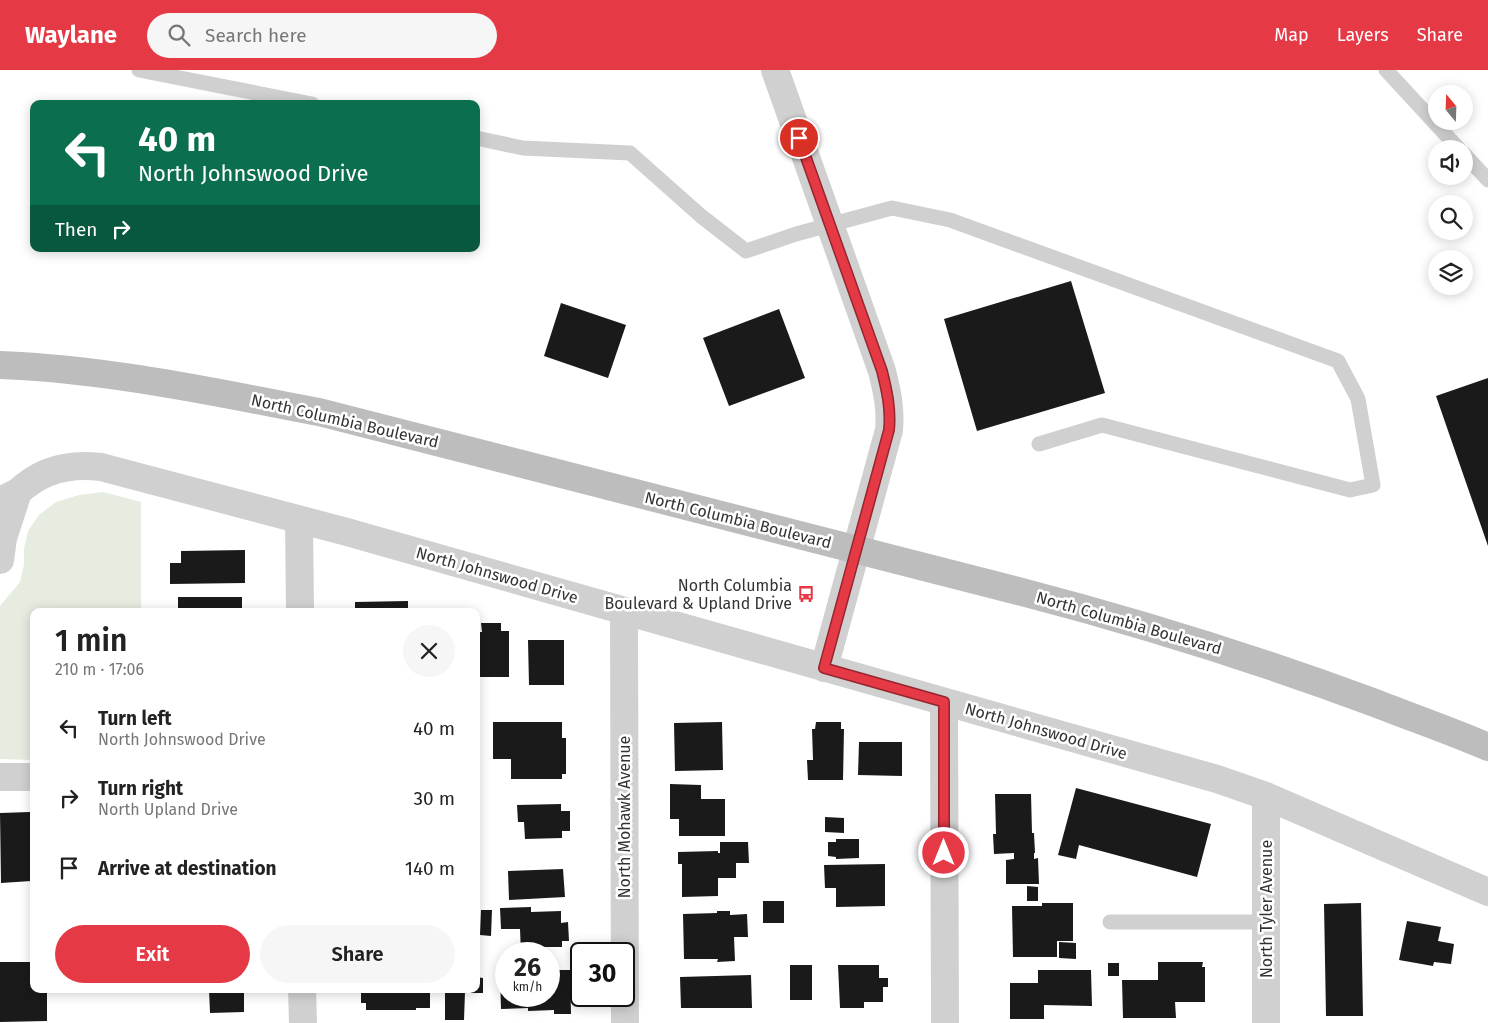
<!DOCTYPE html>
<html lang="en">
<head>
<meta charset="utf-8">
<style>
	body { margin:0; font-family:"Fira Sans",sans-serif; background:#f6f6f6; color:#222; height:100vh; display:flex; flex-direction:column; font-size:19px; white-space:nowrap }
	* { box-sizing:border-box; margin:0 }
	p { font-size:16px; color:#767676 }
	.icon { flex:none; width:28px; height:28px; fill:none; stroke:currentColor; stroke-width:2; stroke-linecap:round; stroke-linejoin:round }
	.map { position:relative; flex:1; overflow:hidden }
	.sheet { position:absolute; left:30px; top:538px; width:450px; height:385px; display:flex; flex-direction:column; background:#fff; border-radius:10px; box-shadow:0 2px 12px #0003 }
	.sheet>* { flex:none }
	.banner { position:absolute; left:30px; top:30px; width:450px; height:152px; border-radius:10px; box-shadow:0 2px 12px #0003; background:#0b6e4f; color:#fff; overflow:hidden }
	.needle { width:32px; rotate:341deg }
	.buttons { position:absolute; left:1428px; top:15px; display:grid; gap:10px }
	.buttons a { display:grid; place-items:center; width:45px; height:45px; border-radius:50%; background:#fff; box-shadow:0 2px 12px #0003; font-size:25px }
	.speed { position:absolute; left:495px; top:872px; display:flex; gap:10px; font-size:25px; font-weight:700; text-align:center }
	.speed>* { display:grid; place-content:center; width:65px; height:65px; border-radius:50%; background:#fff; box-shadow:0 2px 12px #0003; line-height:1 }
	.speed small { font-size:12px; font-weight:400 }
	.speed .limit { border:2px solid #111; border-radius:8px; background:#fff; color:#111 }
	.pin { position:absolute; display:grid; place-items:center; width:42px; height:42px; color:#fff; margin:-21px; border:2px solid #fff; border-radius:50%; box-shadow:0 1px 5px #0007 }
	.me { position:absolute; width:55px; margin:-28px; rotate:0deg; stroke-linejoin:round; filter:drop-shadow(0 0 4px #0008) }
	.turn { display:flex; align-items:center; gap:18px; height:105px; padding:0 25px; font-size:22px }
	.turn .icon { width:65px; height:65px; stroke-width:2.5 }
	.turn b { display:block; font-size:35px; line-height:42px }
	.then { display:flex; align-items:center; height:48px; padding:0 25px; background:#0003; gap:10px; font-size:19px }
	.round { display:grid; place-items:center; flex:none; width:52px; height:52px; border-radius:26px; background:#f6f6f6 }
	.overview { display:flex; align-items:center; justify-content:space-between; height:85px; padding:0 25px }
	h1 { font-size:30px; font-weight:600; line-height:38px }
	.cta { display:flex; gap:10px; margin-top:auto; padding:10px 25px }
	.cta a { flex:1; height:58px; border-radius:30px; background:#e63946; color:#fff; font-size:20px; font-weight:600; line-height:58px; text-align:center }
	.cta a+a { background:#f6f6f6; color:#222 }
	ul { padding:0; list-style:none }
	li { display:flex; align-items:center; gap:15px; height:70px; padding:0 25px }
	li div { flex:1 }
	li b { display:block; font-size:19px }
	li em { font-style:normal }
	header { display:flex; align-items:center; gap:30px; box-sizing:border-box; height:70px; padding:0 25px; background:#e63946; color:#fff }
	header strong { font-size:24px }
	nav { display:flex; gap:28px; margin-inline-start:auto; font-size:18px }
	.search { width:350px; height:45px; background:#f6f6f6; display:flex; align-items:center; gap:12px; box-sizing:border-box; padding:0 18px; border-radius:28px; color:#767676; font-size:19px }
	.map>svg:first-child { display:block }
</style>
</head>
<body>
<header>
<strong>Waylane</strong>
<div class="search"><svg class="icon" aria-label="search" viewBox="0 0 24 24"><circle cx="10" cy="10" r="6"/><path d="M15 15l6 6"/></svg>Search here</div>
<nav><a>Map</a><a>Layers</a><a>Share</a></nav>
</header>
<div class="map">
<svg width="1488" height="953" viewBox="0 0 1488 953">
	<rect width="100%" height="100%" fill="#fff"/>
	<!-- green -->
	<path fill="#e6ecdf" d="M103 422 141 432V541H34V690L0 689V536L20 512 24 495V479L28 461 39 445 56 432 79 425Z"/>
	<!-- building -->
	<path fill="#1a1a1a" d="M1071 211 1105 323 977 361 944 249Z
		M561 233 626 255 608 308 544 286Z
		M779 239 805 308 729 336 703 268Z
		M1488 308V476L1436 326Z
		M245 480V513L170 514V493H181V481Z
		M178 527H242V541H168V539H178Z
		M408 531V541H355V532Z
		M481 553H501V561H509V607H476V562H482Z
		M528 570H564V615H529Z
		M493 652H562V668H566V704H562V709H511V689H493Z
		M722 652 723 700 675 701 674 653Z
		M816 652H841V659H844L843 710H808L807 690H813L812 659H815Z
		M859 672H902V706L858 705Z
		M670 714 701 715V729H725V766H679V749H670Z
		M1076 718 1211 754 1197 807 1079 775 1076 789 1058 785Z
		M995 724H1031L1032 763H1034L1035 783H1034V789L1038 788 1039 814H1006V790L1014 789V783L994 784 993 764H996Z
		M561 734V741H570V761H562V768L525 769 524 752H518L517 735Z
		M30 742 31 811 1 813 0 743Z
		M825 747 844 748V763L825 762Z
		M836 769H859V788L836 789V787L828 786V772H836Z
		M720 772H748L749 793H736V808H718V826L682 827V794H678V782L718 781V783H720Z
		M885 794V836L836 837V818H825L824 795Z
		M563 799 565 827 509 830 508 801Z
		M1027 816 1038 817V831H1027Z
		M763 831H784V853H763Z
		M1042 833H1073V871H1057V887H1013L1012 836H1042Z
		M1361 833 1363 946H1326L1324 834Z
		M531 837V842L561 841V853L568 852 569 871H562V877H539V884H521L520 859H501L500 838Z
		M481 840H492L491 866 480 865Z
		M717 841H730V845L747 844 748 867H734L735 891 717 892 718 889H684L683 844 717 843Z
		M1407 851 1441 857 1438 871 1454 874 1451 894 1434 892 1433 896 1399 890Z
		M1059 872 1076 873V889L1059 888Z
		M0 892H34V919H92V922L47 923V951L0 952Z
		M1158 892H1203L1202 897H1205V932H1175L1176 948H1123L1122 910H1158Z
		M1108 893H1119V906H1108Z
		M790 895H812V930H790Z
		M838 895H879V908H888V917H883V932H864V938H840Z
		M549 900H570L571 944H554V940L528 941V938L501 939 500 904 506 903V926H549Z
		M1038 900H1091L1092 936 1044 935V949H1010V913H1038Z
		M751 905 752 938H681L680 907Z
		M476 907 483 908V923H470V919H476Z
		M209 919H244V942L210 943Z
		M365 919H430V938H416V940H366V933H361V920L365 921Z
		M453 919 465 922 464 950H445V922Z"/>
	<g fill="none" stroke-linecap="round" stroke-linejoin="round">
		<!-- lane -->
		<path stroke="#d0d0d0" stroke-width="15" d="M139 0 312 34
			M1386 0 1459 79
			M476 68 523 78 630 83 701 146 746 181 796 164 892 138 950 150 1338 291 1358 329 1373 415 1350 420 1102 355 1039 374
			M1464 84 1488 110
			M1110 852H1266"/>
		<!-- street -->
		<path stroke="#d0d0d0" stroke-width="28" d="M775 0 882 301C887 321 891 339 889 360L824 598
			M18 422C41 400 70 393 101 397L347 462 1217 709 1266 726 1488 822
			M0 431 18 422 3 468 0 490
			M299 450 300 541
			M624 541 625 953
			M944 632 945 953
			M0 707H34
			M1266 726V953
			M302 919 303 953"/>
		<!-- secondary -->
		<path stroke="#bdbdbd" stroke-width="28" d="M0 295C107 299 214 322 319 342L1022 522C1141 553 1259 590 1375 633 1413 648 1451 661 1488 677"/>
	</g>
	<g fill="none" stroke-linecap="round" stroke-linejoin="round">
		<!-- route casing -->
		<g stroke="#96252e" stroke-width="12">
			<path id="route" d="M799 68 882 301C887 321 891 339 889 360L824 598 944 632V783"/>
		</g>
		<!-- route -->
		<use href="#route" stroke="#e63946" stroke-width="9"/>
	</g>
	<!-- icons -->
	<defs>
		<g id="bus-bare" transform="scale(1.35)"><path d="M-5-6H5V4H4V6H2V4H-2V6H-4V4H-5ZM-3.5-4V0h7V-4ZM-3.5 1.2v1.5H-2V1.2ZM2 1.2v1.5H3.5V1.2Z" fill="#e63946" stroke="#fff" stroke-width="2.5" paint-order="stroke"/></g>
	</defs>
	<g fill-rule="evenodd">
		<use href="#bus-bare" x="806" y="524"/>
	</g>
	<g text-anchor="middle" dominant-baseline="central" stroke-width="5" stroke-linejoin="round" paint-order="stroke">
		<!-- street labels -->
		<g font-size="16" fill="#333" stroke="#fff">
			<text transform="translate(345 351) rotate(13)">North Columbia Boulevard</text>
			<text transform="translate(738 450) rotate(14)">North Columbia Boulevard</text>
			<text transform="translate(497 505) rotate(16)">North Johnswood Drive</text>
			<text transform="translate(1129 553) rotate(16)">North Columbia Boulevard</text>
			<text transform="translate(1046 661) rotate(16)">North Johnswood Drive</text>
			<text transform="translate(624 747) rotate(-90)">North Mohawk Avenue</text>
			<text transform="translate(1266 839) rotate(-90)">North Tyler Avenue</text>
		</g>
		<!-- poi labels -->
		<g font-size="16" fill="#333" stroke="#fff" text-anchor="end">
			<text x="792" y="515">North Columbia<tspan x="792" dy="18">Boulevard &amp; Upland Drive</tspan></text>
		</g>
	</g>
</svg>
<div class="buttons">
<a><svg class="needle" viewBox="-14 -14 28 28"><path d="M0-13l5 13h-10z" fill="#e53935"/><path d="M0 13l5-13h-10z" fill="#767676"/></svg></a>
<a><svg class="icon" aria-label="sound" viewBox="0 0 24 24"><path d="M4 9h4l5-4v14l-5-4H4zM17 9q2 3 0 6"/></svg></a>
<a><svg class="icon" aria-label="search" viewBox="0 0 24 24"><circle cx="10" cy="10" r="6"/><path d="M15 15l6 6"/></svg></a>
<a><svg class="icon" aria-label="layers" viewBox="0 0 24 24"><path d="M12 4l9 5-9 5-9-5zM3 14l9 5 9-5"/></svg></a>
</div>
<div class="speed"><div>26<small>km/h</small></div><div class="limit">30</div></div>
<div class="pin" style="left:799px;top:68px;background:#d93025"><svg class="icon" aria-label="arrive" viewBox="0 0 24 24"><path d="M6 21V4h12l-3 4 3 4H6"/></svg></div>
<svg class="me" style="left:944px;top:783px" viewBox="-20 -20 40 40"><circle r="17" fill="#e63946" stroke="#fff" stroke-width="3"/><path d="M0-11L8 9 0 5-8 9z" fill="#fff"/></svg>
<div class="banner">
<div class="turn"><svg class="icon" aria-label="left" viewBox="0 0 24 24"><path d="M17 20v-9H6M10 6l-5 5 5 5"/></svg><div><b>40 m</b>North Johnswood Drive</div></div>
<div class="then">Then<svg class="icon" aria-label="right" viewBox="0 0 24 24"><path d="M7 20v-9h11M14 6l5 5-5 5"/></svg></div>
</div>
<section class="sheet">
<div class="overview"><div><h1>1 min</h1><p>210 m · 17:06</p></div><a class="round"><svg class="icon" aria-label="close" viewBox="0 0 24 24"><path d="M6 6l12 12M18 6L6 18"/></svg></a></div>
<ul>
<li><svg class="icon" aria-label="left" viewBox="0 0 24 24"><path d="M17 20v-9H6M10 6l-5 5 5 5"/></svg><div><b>Turn left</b><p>North Johnswood Drive</p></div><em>40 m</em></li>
<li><svg class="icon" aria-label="right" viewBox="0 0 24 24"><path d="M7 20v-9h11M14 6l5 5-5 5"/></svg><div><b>Turn right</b><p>North Upland Drive</p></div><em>30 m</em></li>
<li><svg class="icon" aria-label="arrive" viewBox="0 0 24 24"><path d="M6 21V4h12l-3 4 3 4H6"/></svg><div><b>Arrive at destination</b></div><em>140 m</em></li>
</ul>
<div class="cta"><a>Exit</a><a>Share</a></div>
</section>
</div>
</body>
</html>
